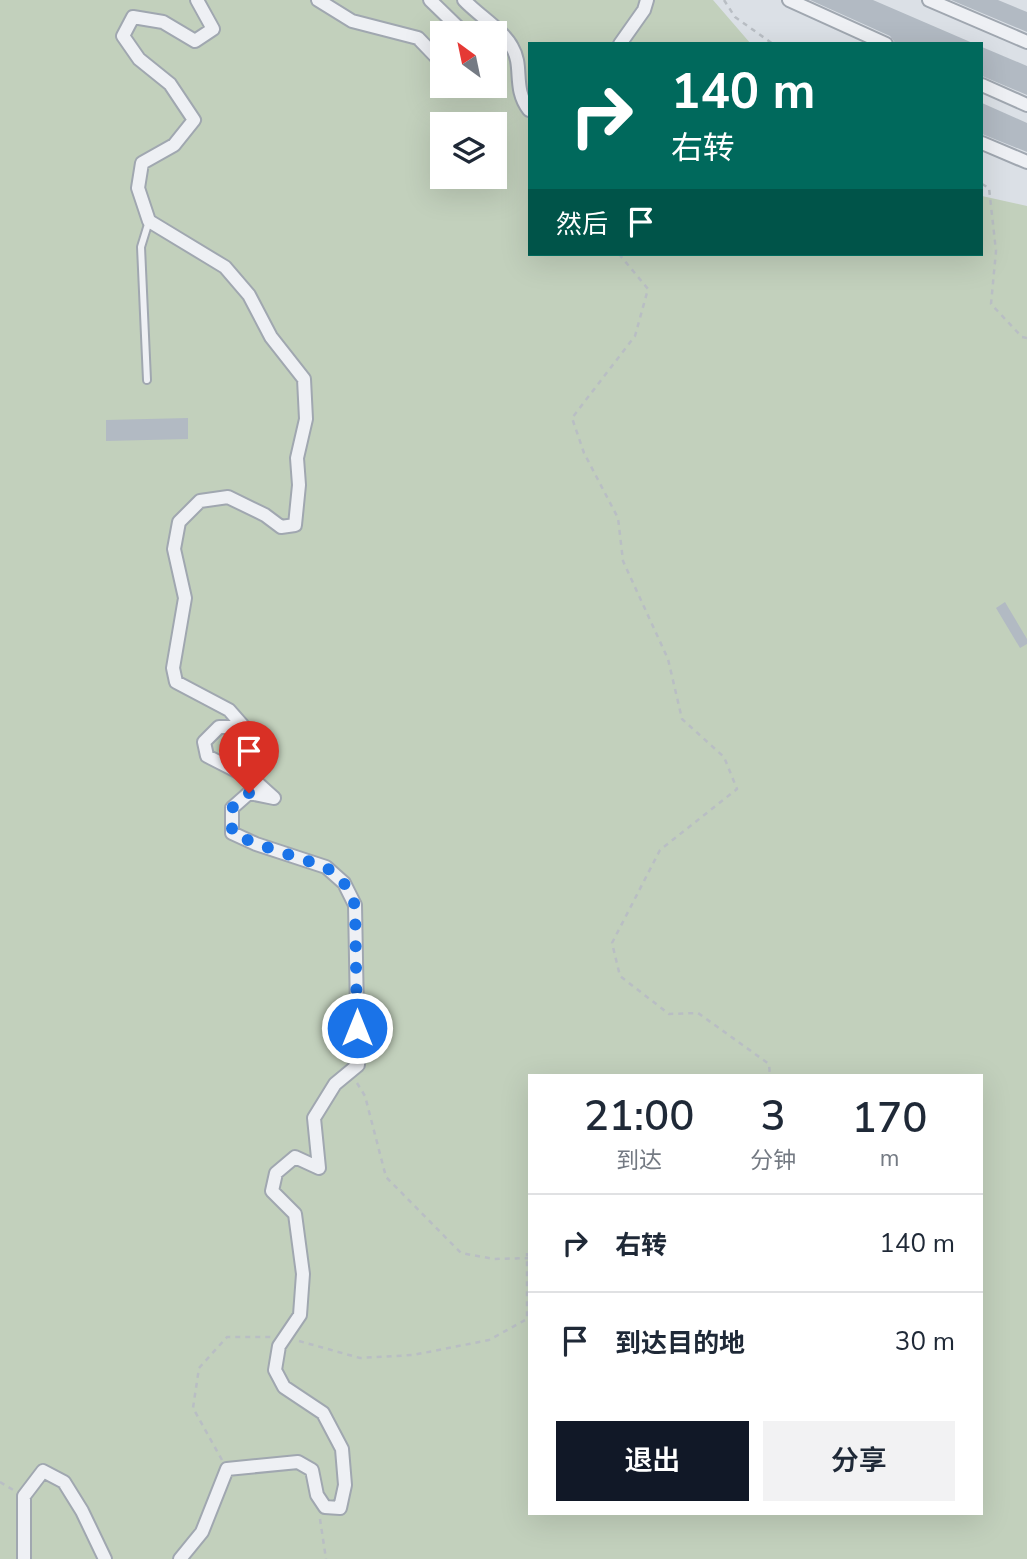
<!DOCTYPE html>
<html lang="zh">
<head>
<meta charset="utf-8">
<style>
	body { margin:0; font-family:"Nunito Sans","Noto Sans SC",sans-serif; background:#f2f2f3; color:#1f2937; height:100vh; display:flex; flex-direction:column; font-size:26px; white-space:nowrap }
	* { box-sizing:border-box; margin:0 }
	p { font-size:23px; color:#747a83 }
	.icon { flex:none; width:38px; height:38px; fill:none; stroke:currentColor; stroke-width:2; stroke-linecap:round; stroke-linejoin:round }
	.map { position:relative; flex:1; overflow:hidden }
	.sheet { position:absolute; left:528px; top:1074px; width:455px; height:441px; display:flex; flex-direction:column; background:#fff; border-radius:0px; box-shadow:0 7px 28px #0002 }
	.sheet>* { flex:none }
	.banner { position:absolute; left:528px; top:42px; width:455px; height:214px; border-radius:0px; box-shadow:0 7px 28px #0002; background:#00695c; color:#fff; overflow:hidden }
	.needle { width:46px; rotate:327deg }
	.fabs { position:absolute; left:430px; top:21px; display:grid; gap:14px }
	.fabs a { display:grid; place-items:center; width:77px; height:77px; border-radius:0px; background:#fff; box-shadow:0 7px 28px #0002; font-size:35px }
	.pin { position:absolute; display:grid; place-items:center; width:60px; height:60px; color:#fff; margin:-72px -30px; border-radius:50% 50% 50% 0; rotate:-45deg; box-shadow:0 0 7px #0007 }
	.pin .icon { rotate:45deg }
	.me { position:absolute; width:77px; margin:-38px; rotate:0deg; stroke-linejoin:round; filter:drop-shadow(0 0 5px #0008) }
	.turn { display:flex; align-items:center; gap:24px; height:147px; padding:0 28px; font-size:32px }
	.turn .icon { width:91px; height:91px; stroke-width:2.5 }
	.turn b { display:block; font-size:49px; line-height:60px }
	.then { display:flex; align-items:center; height:66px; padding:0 28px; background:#0003; gap:14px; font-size:26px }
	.eta { display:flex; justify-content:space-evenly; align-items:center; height:119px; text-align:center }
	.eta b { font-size:42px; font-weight:600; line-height:49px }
	.action { display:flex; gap:14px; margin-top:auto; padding:14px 28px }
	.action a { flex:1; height:80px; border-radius:0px; background:#111827; color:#fff; font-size:28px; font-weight:600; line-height:80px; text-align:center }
	.action a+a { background:#f2f2f3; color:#1f2937 }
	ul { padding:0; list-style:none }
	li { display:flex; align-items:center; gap:21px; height:98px; padding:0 28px; border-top:2px solid #e0e1e3 }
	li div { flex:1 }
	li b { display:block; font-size:26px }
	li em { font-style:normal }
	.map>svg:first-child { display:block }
</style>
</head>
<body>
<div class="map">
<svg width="1027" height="1559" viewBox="0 0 1027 1559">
	<rect width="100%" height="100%" fill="#dbe0e6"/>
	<!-- green -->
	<path fill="#c2d0bc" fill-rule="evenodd" d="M0 0H713L751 44H530V254H982V196L1027 206V1559H0ZM443 33H495V86H443ZM443 124H495V177H443ZM530 1076H982V1514H530Z"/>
	<!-- building -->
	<path fill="#b2bac3" d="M810 0H873L975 44H896L890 36Z
		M951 0H998L1027 12V32Z
		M982 47 1027 66V95L982 76Z
		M982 103 1027 123V152L982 134Z
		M188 418V439L106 441V420Z
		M1005 602 1027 639V644L1020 648 996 608Z"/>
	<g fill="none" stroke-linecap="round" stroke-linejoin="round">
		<!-- lane casing -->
		<g stroke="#a0a7b0" stroke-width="10">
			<path id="lane" d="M147 380 141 247 149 221"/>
		</g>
		<!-- street casing -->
		<g stroke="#a0a7b0" stroke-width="16">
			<path id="street" d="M318 0 352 21 418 38 443 64
				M430 0 464 33
				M464 0C478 15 503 30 512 47 524 67 512 87 529 110L530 109
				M789 0 886 44
				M929 0 1027 42
				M620 44 644 10 647 0
				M982 85 1027 105
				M982 143 1027 162
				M24 1559V1496L43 1471 64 1482 82 1511 105 1559
				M180 1559 202 1532 227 1469 298 1462 312 1470 317 1495 325 1507 340 1508 345 1485 342 1449 323 1413 284 1387 275 1370 279 1346 300 1315 303 1274 295 1214 272 1191 276 1173 295 1157 319 1168 314 1118 335 1084 358 1065 355 905 344 883 326 867 256 844 232 833V808L249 793 274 798 254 780 207 756 204 742 219 727H244L229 710 176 682 173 668 185 598 174 549 179 522 200 501 228 497 265 515 281 527 295 525 299 485 297 458 306 419 304 379 271 337 249 295 225 267 149 221 138 188 142 163 174 145 194 120 170 84 139 59 123 36 133 17 163 22 195 41 213 29 197 0"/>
		</g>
		<!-- path -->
		<path stroke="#b9bec4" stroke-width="2.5" stroke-dasharray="5 5" stroke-linecap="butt" d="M724 0 735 17 773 44
			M982 184 989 188 996 251 991 304 1022 337 1027 338
			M619 254 648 289 635 336 572 418 584 453 618 518 623 561 668 659 682 719 724 757 737 789 660 850 612 943 620 976 669 1014 698 1013 769 1064 770 1076
			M357 1083 365 1096 386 1177 461 1253 494 1259 530 1258
			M299 1341 360 1358 413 1355 489 1340 527 1319V1253
			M222 1460 193 1408 199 1368 227 1337H271
			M0 1482 15 1491
			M320 1519 326 1559"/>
		<!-- lane -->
		<use href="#lane" stroke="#eef0f4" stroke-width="6"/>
		<!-- street -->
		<use href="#street" stroke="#eef0f4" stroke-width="12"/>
	</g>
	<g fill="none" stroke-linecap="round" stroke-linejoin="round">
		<!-- route -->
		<path stroke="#1a73e8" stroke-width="12" stroke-dasharray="0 21.6" d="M249 793 232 808V833L257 844 326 867 344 883 355 905 357 1028"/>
	</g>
</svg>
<div class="fabs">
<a><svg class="needle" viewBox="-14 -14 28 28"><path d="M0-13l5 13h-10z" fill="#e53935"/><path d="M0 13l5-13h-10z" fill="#747a83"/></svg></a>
<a><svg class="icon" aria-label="layers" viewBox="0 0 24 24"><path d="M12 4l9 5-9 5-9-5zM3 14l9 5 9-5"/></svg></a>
</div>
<div class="pin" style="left:249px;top:793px;background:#d93025"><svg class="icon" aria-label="arrive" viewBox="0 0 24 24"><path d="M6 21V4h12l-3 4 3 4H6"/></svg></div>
<svg class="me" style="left:357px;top:1028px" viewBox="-20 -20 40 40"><circle r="17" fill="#1a73e8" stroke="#fff" stroke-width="3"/><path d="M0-11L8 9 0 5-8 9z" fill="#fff"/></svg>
<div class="banner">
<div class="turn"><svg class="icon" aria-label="right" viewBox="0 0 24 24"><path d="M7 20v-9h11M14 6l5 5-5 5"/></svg><div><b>140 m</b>右转</div></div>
<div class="then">然后<svg class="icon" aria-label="arrive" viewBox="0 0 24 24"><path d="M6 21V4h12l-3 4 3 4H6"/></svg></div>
</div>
<section class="sheet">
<div class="eta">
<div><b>21:00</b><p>到达</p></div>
<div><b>3</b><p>分钟</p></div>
<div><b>170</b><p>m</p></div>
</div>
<ul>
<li><svg class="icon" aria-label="right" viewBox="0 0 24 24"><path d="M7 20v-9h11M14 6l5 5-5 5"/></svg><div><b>右转</b></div><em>140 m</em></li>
<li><svg class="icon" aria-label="arrive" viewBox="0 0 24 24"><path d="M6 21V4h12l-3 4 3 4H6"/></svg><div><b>到达目的地</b></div><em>30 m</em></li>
</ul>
<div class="action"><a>退出</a><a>分享</a></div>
</section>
</div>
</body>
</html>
